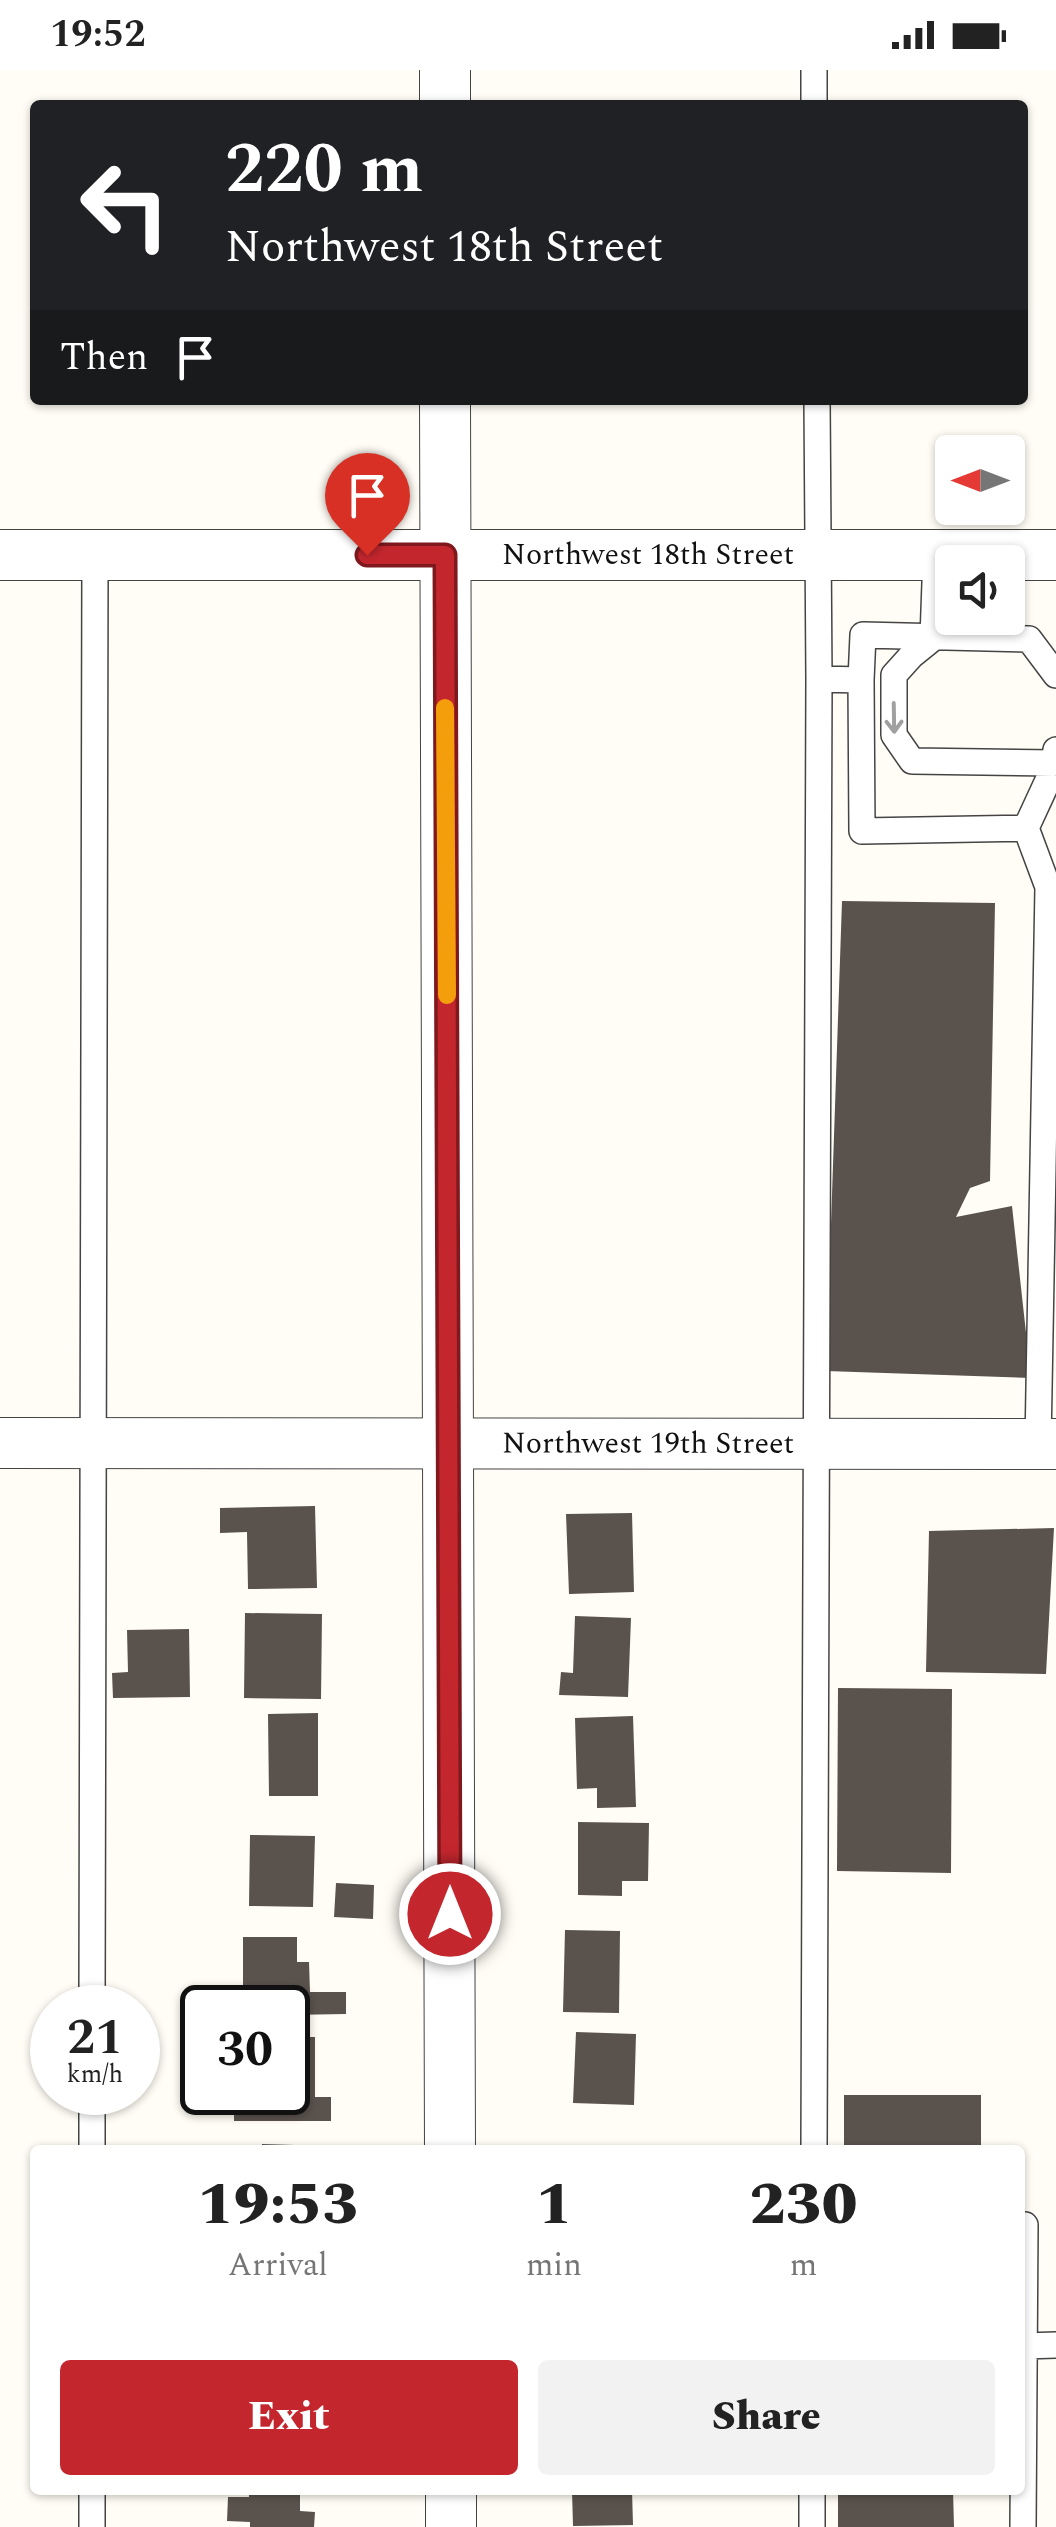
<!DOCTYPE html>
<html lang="en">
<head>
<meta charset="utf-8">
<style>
	body { margin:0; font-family:Spectral,serif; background:#f2f2f2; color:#222; height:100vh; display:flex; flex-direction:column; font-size:38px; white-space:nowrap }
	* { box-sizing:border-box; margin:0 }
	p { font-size:32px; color:#767676 }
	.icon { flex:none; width:55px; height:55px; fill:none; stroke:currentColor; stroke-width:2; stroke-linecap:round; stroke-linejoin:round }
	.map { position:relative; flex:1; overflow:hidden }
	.details { position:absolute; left:30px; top:2075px; width:995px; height:350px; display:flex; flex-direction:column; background:#fff; border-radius:10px; box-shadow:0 2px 8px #0004 }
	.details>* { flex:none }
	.top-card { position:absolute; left:30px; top:30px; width:998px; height:305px; border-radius:10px; box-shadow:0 2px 8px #0004; background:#202124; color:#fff; overflow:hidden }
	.needle { width:65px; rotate:270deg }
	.fabs { position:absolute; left:935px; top:365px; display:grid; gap:20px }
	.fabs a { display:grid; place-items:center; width:90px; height:90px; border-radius:10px; background:#fff; box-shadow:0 2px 8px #0004; font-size:50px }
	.speed { position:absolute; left:30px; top:1915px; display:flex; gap:20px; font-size:50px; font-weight:700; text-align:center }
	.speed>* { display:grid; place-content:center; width:130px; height:130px; border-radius:50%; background:#fff; box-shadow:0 2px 8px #0004; line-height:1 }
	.speed small { font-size:25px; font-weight:400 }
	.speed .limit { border:5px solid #111; border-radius:15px; background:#fff; color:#111 }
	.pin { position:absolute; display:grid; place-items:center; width:85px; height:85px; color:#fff; margin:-102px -42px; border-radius:50% 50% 50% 0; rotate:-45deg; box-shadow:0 0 10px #0007 }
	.pin .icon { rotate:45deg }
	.me { position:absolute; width:110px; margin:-55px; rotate:0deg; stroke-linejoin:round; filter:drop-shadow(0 0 8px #0008) }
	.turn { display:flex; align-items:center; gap:35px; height:210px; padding:0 30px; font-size:45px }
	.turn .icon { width:130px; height:130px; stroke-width:2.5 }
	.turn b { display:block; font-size:70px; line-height:85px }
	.then { display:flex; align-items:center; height:95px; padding:0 30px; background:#0003; gap:20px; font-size:38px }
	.eta { display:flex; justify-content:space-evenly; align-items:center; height:170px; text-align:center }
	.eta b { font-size:60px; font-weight:800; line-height:70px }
	.cta { display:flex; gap:20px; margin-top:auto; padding:20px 30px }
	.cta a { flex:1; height:115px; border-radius:10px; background:#c4262e; color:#fff; font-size:40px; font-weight:800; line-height:115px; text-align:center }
	.cta a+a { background:#f2f2f2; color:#222 }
	.status { display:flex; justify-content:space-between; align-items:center; height:70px; padding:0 50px; background:#fff; direction:ltr }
	.status svg { height:28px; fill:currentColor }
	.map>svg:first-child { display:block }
</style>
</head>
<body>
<div class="status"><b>19:52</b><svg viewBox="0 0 49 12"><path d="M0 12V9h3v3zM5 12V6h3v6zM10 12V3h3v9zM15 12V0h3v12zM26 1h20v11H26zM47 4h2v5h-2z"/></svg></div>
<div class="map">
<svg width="1056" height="2457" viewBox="0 0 1056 2457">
	<rect width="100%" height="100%" fill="#fffdf5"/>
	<!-- building -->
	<path fill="#5a524d" d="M842 831 995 833 990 1111 970 1118 956 1147 1012 1136 1031 1308 826 1301Z
		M315 1436 317 1518 248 1519 247 1462 220 1463V1438Z
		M632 1443 634 1522 569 1524 566 1444Z
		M1054 1458 1046 1604 926 1602 929 1461Z
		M245 1543 322 1544 321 1629 244 1628Z
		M575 1546 631 1548 628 1627 559 1625 561 1602 573 1603Z
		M189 1559 190 1627 113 1628 112 1603 128 1602 127 1560Z
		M838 1618 952 1619 951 1803 837 1801Z
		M318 1643V1726H269L268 1644Z
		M633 1646 636 1737 597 1738V1718L577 1719 575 1648Z
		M578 1752 649 1753 648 1811H622V1826L578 1825Z
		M250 1765 315 1766 313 1837 249 1836Z
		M336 1813 374 1815 373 1849 334 1847Z
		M565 1860 620 1861 619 1943 563 1942Z
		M243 1867H297V1892H309L310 1922H346V1944L288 1945V1938H243Z
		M576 1962 636 1964 634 2035 573 2033Z
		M288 1967H315V2027H331V2051H234V2022H288Z
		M844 2025H981V2080H844Z
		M262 2074 327 2076V2080H262Z
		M637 2075V2080H574V2076Z
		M249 2420H300V2441L315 2442 314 2457H250V2452L227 2451 228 2427H249Z
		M572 2420H632L633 2455 573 2456Z
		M838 2420H953L954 2457H838Z"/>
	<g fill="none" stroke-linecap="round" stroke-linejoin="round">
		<!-- lane casing -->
		<g stroke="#444" stroke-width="28">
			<path id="lane" d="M814 0V35
				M936 485 933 568 912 585 894 605V665L912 691 1054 693 1056 680
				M819 609 861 610 863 565 1029 569 1056 605
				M861 610 862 761 1026 758 1056 693
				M1026 758 1048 817 1038 1374
				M92 1938 95 485
				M92 2080V2022
				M814 2080 819 609 817 330
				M1024 2276 1056 2275
				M92 2457V2420
				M812 2457V2420
				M1023 2457 1025 2155"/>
		</g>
		<!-- street casing -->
		<g stroke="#444" stroke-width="52">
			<g id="street">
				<path d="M445 35V0"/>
				<path d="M445 330 450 2080"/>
				<path id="s1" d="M0 485H1056"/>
				<path id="s2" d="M0 1373 1056 1374"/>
				<path d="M451 2420V2457"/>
			</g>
		</g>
		<!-- lane -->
		<use href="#lane" stroke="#fff" stroke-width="25"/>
		<!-- street -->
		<use href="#street" stroke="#fff" stroke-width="50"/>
	</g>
	<!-- one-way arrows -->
	<defs><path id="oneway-shaft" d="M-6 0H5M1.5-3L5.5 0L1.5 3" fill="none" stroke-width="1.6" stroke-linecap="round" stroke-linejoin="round" transform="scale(2.5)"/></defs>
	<use stroke="#a0a0a0" href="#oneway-shaft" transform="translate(894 648) rotate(89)"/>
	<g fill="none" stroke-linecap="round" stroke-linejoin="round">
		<!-- route casing -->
		<g stroke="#7f191e" stroke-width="25">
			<path id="route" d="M367 485H445L450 1844"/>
		</g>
		<!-- route -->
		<use href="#route" stroke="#c4262e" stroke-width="18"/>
		<!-- slow -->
		<path stroke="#f59e0b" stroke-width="18" d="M445 638 447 925"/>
	</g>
	<g text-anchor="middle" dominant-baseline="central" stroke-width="10" stroke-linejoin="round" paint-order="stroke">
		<!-- street labels -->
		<g font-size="30" fill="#111" stroke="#fff">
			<text stroke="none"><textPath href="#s1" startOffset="648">Northwest 18th Street</textPath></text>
			<text stroke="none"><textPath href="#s2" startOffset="648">Northwest 19th Street</textPath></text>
		</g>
	</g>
</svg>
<div class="fabs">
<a><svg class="needle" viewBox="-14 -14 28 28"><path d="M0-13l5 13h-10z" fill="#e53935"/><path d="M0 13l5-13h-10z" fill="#767676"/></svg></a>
<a><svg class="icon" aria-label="sound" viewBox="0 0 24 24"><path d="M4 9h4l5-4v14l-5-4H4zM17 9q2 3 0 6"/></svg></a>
</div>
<div class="speed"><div>21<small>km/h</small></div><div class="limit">30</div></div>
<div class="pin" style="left:367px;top:485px;background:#d93025"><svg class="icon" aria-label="arrive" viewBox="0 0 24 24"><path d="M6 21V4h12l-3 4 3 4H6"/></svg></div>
<svg class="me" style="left:450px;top:1844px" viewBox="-20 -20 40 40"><circle r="17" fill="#c4262e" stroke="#fff" stroke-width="3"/><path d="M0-11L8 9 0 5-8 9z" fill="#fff"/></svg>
<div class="top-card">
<div class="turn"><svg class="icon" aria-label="left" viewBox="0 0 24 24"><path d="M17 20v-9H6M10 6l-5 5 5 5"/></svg><div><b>220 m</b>Northwest 18th Street</div></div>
<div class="then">Then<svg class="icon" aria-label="arrive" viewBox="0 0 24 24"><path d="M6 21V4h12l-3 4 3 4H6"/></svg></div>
</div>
<section class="details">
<div class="eta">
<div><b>19:53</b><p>Arrival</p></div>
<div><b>1</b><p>min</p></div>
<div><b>230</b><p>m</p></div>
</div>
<div class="cta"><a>Exit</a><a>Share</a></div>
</section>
</div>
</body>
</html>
